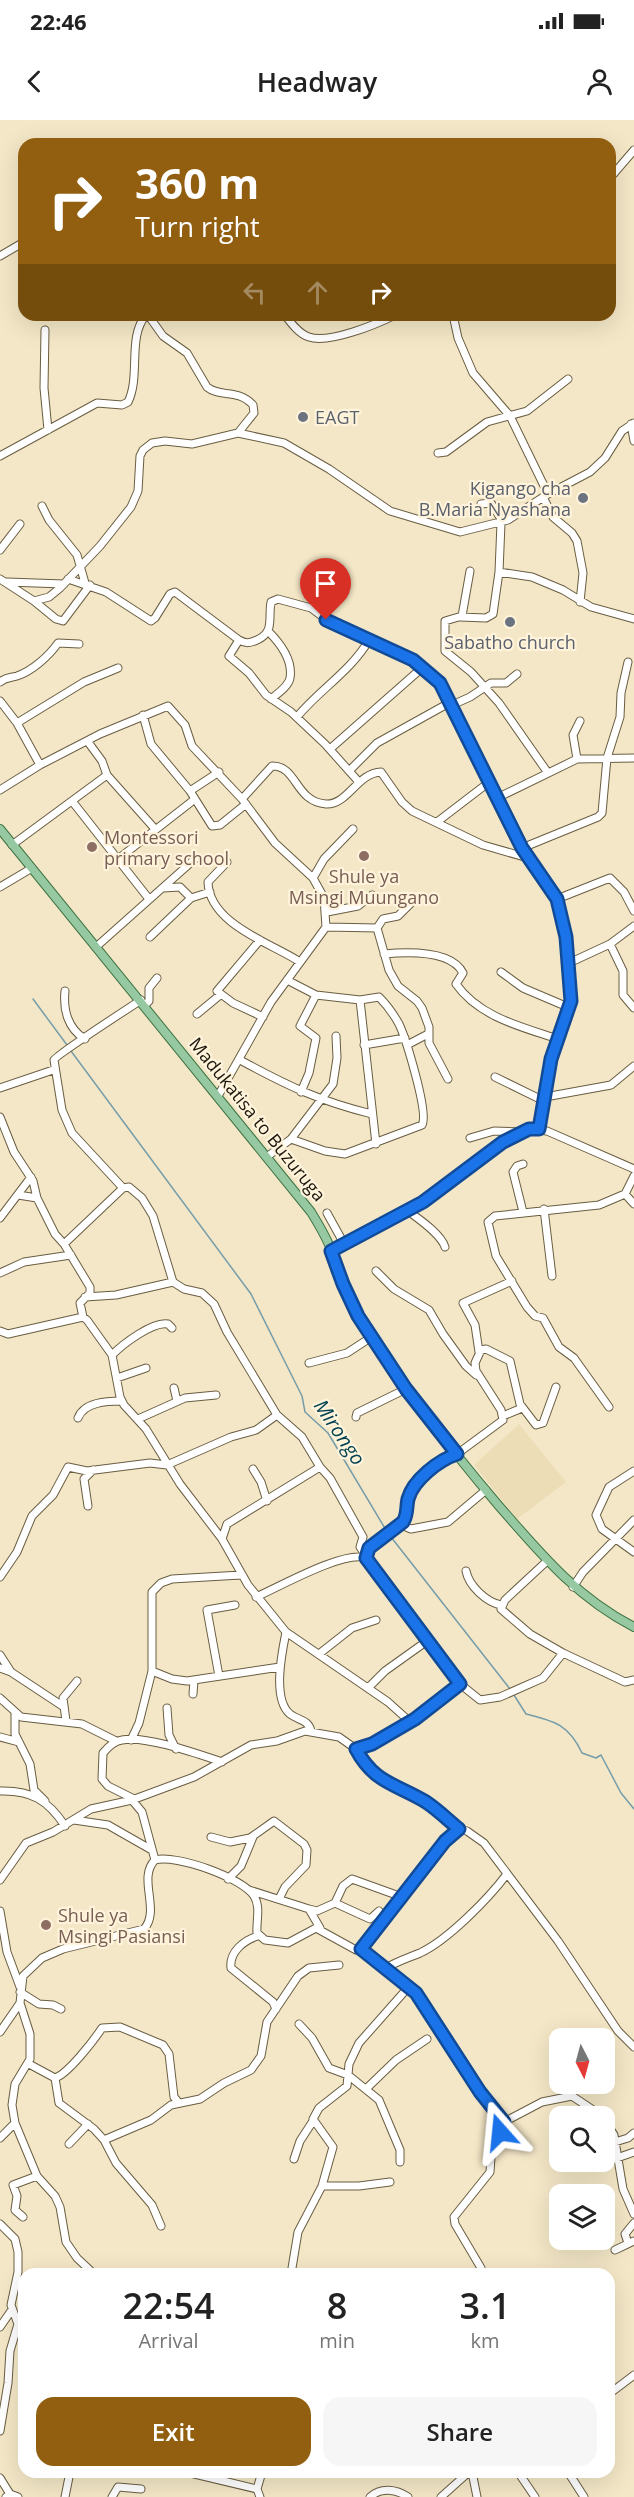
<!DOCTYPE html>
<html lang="en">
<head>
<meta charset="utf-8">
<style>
	body { margin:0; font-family:"Open Sans",sans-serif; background:#f6f6f6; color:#222; height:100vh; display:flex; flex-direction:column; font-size:22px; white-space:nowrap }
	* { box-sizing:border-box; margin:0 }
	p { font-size:20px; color:#767676 }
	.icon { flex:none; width:33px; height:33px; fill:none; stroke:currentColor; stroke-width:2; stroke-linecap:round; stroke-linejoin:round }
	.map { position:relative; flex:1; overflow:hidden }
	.side { position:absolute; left:18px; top:2148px; width:597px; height:210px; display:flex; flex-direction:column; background:#fff; border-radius:18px; box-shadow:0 6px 24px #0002 }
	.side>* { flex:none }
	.banner { position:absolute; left:18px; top:18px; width:598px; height:183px; border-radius:18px; box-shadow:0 6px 24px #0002; background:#925f10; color:#fff; overflow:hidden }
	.needle { width:39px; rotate:174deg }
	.fabs { position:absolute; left:549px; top:1908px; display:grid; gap:12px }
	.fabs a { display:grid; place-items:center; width:66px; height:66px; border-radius:12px; background:#fff; box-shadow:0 6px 24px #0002; font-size:30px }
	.pin { position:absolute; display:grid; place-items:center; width:51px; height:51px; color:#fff; margin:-62px -26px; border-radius:50% 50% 50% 0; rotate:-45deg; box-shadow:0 0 6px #0007 }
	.pin .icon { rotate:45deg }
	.me { position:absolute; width:66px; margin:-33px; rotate:342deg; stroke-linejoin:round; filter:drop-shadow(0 0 4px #0008) }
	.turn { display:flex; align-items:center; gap:21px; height:126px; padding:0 18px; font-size:27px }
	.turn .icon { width:78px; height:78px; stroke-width:2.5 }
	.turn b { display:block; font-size:42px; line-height:51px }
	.lanes { display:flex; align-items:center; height:57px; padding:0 18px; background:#0003; justify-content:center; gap:30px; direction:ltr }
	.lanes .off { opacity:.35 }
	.eta { display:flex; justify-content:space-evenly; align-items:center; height:102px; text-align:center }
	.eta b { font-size:36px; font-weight:600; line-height:42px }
	.cta { display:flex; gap:12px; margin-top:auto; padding:12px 18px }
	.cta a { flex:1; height:69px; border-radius:18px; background:#925f10; color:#fff; font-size:24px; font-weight:600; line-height:69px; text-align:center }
	.cta a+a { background:#f6f6f6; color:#222 }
	.status { display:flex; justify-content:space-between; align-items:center; height:42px; padding:0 30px; background:#fff; direction:ltr }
	.status svg { height:16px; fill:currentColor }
	header { display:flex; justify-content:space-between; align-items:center; height:78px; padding:0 18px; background:#fff; font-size:27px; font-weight:600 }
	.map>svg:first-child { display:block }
</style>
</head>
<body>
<div class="status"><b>22:46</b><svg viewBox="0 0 49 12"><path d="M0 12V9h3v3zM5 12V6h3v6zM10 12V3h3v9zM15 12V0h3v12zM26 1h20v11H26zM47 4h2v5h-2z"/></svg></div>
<header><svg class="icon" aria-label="back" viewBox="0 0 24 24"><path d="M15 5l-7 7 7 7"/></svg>Headway<svg class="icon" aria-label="person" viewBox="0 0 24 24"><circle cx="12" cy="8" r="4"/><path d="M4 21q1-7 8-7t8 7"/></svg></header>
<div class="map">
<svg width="634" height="2377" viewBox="0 0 634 2377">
	<rect width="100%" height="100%" fill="#f4e7c7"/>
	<!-- built -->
	<path fill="#edddb6" d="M519 1304 566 1362 517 1399 474 1345Z"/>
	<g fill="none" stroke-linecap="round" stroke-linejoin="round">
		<!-- stream -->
		<path stroke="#759da9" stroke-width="1.5" d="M33 879 67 925
			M71 931 251 1174 302 1276 305 1292 328 1313 386 1410
			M391 1417 510 1569
			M514 1575 526 1594C555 1601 569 1605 582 1633L596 1638 601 1635 621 1673 634 1689"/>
		<!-- minor casing -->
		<g stroke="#695d42" stroke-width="9">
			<path id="minor" d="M610 58 634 30
				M0 136 24 122
				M148 195 163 216 187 233 207 267C220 278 237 268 253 285L254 293 238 313
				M230 195H242
				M285 195C291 203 299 214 309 217 329 224 377 204 395 195
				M453 195 458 218 473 253 510 296 548 374
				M45 210 44 268 48 310
				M631 304 634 321
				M438 333 446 332 487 302 527 291 568 259
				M0 336 97 283 122 285 128 282C141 256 127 217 146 195
				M543 377 553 397 572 413 577 421 583 453 580 482
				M481 384 491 383 503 402
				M42 386 49 400 77 435 85 463
				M501 403 499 452 532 457 563 470 591 487 634 499
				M0 430 20 404
				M470 451 462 496 445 501V531L471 552 499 583 548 653
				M0 459 34 481 49 477 60 468 100 426 131 387 138 371 140 336 143 330 152 323 165 321 192 324 238 313 284 323 329 349 390 391 460 412 508 400 548 374 590 352 605 338 622 311 634 303
				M68 459 106 472 151 501 155 498 170 474 175 472 239 520 229 536 249 553 266 575 291 592 325 624 358 661
				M7 462 64 464
				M34 481 56 499 63 501 90 465
				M460 497 486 498 493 494 499 452
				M268 511C280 523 293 541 290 558 289 566 277 574 271 579
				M239 520C246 524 250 523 257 520 275 512 268 498 271 482L278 479 311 488 331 503 413 540 432 554 444 569 488 663 528 738
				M0 562C6 557 10 558 17 556 32 551 49 536 58 523L79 524
				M0 581 17 603 40 645
				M450 586 470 577 491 563H506L517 554
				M143 595 151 624 190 671 212 706 220 705 246 684
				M297 597C319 570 351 551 369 520
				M17 603 84 562 118 548
				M88 622 102 641 107 655 155 709
				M330 629 423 547
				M577 639 573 615 580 601
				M349 651 377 623 449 583
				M0 670 40 645 100 614 168 586 185 605 192 626 242 679 275 723 313 758 324 778 326 807 271 882 218 976
				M190 671 219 652
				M497 678 577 639 634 638
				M242 679 272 646C297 645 295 682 326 684 348 685 357 653 381 652L402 682 412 691 483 725 528 738 557 779 566 817 571 881 551 939 539 1009
				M72 681 149 779
				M437 702 488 663
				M12 725 107 655
				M522 728 598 697 602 693 607 638 620 597 621 573 628 542
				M118 739 195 679
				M227 742 208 762C209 804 271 823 300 842
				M313 758 324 739 353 709
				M0 767 32 748
				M163 768 180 767 191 778
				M557 779 610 758 624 772 634 791
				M327 792 358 786 372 775
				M326 807 377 808 389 850 398 866 417 881 422 888 429 907V923L448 959
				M377 808 383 799 398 796 412 782
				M150 817 191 778 210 772
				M260 820 217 871 233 883 263 897
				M610 824 623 851V875L634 888
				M96 827 196 738
				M384 834C406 832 451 830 463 853L456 864C479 897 522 907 558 919
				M569 843 610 824 634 806
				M501 852 523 868 570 888
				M287 860 316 875
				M65 871C63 890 68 909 85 919
				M145 885 149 881V868L157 858
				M197 894 220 875
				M364 925 405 918
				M407 925 428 914
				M240 940C288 966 319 981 372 994
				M495 957 544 981
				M0 968 53 950
				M301 972 309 953 316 918 300 906 316 875 360 880 376 1024
				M545 977 611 965 634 946
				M0 997 14 1032 33 1061 37 1078 55 1114 64 1124 90 1167V1173L80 1183 83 1197
				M470 1018 494 1011 522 1012
				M291 1019 333 964 337 938 336 916
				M268 1036 291 1019 325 1031 345 1034 422 1005C429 993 406 919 399 904 394 895 386 884 379 877L360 880
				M523 1044 517 1046 513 1052 523 1092
				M123 1068 72 1013 62 990 54 940C56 935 129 888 141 880
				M625 1074 634 1084
				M18 1075 37 1078
				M544 1089 552 1156
				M408 1091C419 1099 441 1114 445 1127
				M327 1093 343 1122
				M0 1098 31 1057
				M64 1124 123 1068 129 1067 142 1078 153 1096 173 1162 184 1169 202 1173 214 1184 227 1212 277 1295 302 1317 320 1347 330 1358 363 1417 360 1427 366 1436
				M331 1131 423 1082 503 1022 529 1009 547 1011 634 1049
				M376 1151 394 1169 429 1190 443 1214 466 1246 476 1255
				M0 1153 24 1142 71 1135
				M85 1177 116 1175 173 1162
				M0 1211 8 1214 83 1197 87 1200 112 1235 120 1277 124 1285 146 1309 180 1364 222 1419 248 1465 286 1512 388 1582 408 1600 415 1599 457 1565 460 1564 480 1580 500 1577 543 1558 563 1533 625 1562 634 1560
				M479 1232 475 1205 463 1183 512 1161
				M112 1235C123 1224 153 1201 168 1204L172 1208
				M309 1243 347 1233 373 1216
				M117 1258 146 1248
				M174 1268 177 1281
				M609 1287 574 1238 559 1227 543 1198 535 1196 527 1187 496 1136 488 1102 495 1096 599 1085 625 1074 634 1056
				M503 1296 522 1288
				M356 1297 357 1293 406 1269
				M78 1298C84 1282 107 1281 122 1281
				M138 1299 185 1278 216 1275
				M253 1349 261 1362 267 1381
				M634 1351 609 1367 596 1395 602 1409 634 1432
				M486 1370 448 1402 411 1409 404 1406 408 1380 418 1363 443 1340 457 1334 503 1300 501 1290 476 1251 475 1243 481 1230 486 1229 510 1241 520 1284 536 1305 543 1303 556 1267
				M88 1386 84 1359 93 1350
				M222 1419 227 1404 320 1347
				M366 1438 369 1428 403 1402
				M547 1441 505 1480 501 1489 530 1514 563 1533
				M466 1451C469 1466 486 1482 501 1485
				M0 1457 17 1432 32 1396 53 1375 68 1347 87 1351 150 1343 167 1345 231 1317 256 1310 277 1295
				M573 1467 583 1452 634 1400
				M256 1477C279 1467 344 1430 366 1438L460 1564
				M286 1512C282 1532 272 1579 290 1594 299 1601 308 1599 311 1611
				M319 1534 352 1508 376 1500
				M0 1535 11 1552 64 1587
				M0 1548 11 1552
				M152 1551 172 1559 187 1561 280 1547
				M219 1556 207 1490 235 1485
				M368 1568 385 1551 427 1521
				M193 1574 194 1561
				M0 1578 21 1597 82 1604 116 1621
				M167 1588 169 1615 176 1629
				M15 1593V1614L30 1644 34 1670 45 1681
				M66 1601 63 1578 77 1561
				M0 1617 19 1622
				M131 1620 139 1603 152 1551V1472L161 1463 172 1459 241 1455
				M356 1629 372 1625 412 1601
				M0 1671C31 1670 48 1680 65 1706
				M134 1679 108 1666 102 1659 103 1633C108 1627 114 1621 122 1620 145 1615 198 1634 222 1642
				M132 1680 142 1692 155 1740
				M74 1700 108 1705 150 1729
				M211 1717 230 1722 250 1718 274 1701 304 1724 307 1730 306 1745 285 1767 279 1779
				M228 1759 241 1746 253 1717
				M0 1760 26 1723 53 1712 91 1689 132 1680 194 1657 251 1625 277 1621 305 1611 339 1617 356 1629 368 1648 388 1664 425 1682 459 1709
				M249 1770 309 1789 320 1808
				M335 1783 370 1799 379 1791
				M309 1789 317 1791 335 1783 343 1766 352 1759 402 1777
				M0 1791 7 1832 20 1867
				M258 1816C244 1820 229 1832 231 1848L273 1882 276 1889
				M386 1848C398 1841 408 1838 420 1833 448 1820 489 1778 507 1754
				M404 1865 416 1873 480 1972 504 2002
				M20 1872 39 1884 53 1885 61 1889
				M20 1883 30 1914V1939L15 1964 12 1985 15 2003 37 2056 55 2076 60 2087 66 2122 77 2138 94 2154
				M299 1904 312 1918 329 1948 348 1955 379 1980 400 2030V2042
				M0 1912 20 1883 23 1856 42 1838 63 1829 144 1809C161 1790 137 1758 155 1740 176 1734 243 1758 254 1776 261 1787 256 1801 257 1813L265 1820 288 1823 316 1808 356 1830 365 1825 445 1721 459 1709 467 1711 484 1723 558 1821 618 1911 634 1927
				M29 1944 55 1958 59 1983 94 2009 104 2020 116 2043 152 2085 161 2106
				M55 1958C68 1954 94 1920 102 1908L120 1907 163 1925 169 1934 174 1977 179 1983
				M367 1968 396 1940 427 1919
				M604 1999 614 2015 623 2069 634 2094
				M0 2018 15 2003
				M104 2020 151 2000 171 1985 200 1979 224 1963 251 1950 261 1936 267 1902 298 1856 309 1848 339 1845
				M615 2022 628 2018 634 2013
				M69 2024 88 2004
				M617 2038 634 2032
				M294 2039 300 2021 313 2001
				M322 2066H359L390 2062
				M23 2097 15 2090 17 2076 13 2065 37 2056
				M0 2104 15 2119 18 2132V2152L11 2185 18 2204 10 2231 8 2263 0 2311
				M628 2123 625 2114 634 2103
				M615 2130 634 2121
				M481 2148 455 2104 454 2097 490 2052 492 2023 499 2014 502 2003 542 1982 572 1976 602 1996
				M291 2154 298 2112 322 2066 333 2027 313 1999 319 1988 347 1966 349 1944 359 1923 405 1871C402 1848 372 1846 361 1829
				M0 2207 11 2191
				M609 2274 634 2255
				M186 2352 257 2369
				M472 2352 477 2377
				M518 2352 535 2377
				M568 2352 584 2377
				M0 2358 10 2374
				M6 2377 10 2374 18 2377
				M65 2377 70 2352
				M112 2377 118 2367 141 2369
				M260 2377 257 2369 262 2352
				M370 2377C381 2367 396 2369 408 2377
				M441 2377 469 2352"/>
		</g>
		<!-- major casing -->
		<g stroke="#3e7344" stroke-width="10">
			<path id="major" d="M0 709 311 1092C319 1105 327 1118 332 1132 340 1154 345 1176 358 1196 399 1263 448 1326 499 1386 541 1434 576 1477 634 1507"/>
		</g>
		<!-- minor -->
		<use href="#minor" stroke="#fff" stroke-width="7"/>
		<!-- major -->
		<use href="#major" stroke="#96c9a1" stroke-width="8"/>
	</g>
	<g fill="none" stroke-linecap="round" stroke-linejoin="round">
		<!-- route casing -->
		<g stroke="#114b97" stroke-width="15">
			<path id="route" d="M326 500 413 540 440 563 522 728 557 779 566 817 571 881 551 939 539 1009H529L503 1022 423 1082 331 1131 343 1164 358 1196 406 1269 457 1334C439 1340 413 1360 408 1379 406 1388 408 1394 403 1402L369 1428 366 1438 460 1564 415 1599 372 1624 356 1629C374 1663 396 1664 426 1682 438 1690 448 1700 459 1709L445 1721 361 1829 416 1873 480 1972 504 2002 500 2012"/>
		</g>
		<!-- route -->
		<use href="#route" stroke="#1a73e8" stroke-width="10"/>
	</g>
	<!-- markers -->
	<g fill="#6b7280" stroke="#fff4db" stroke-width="2">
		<circle cx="303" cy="297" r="6"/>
		<circle cx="583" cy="378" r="6"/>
		<circle cx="510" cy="502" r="6"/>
	</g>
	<g fill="#8d6e63" stroke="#fff4db" stroke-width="2">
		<circle cx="92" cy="727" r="6"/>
		<circle cx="364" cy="736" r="6"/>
		<circle cx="46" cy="1805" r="6"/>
	</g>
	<g text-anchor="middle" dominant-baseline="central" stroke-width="4.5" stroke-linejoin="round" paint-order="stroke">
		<!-- worship labels -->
		<g font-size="18" fill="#5b616d" stroke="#fff4db" text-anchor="start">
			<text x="315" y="297">EAGT</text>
			<text x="571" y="368" text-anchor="end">Kigango cha<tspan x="571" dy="21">B.Maria Nyashana</tspan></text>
			<text x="510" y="522" text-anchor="middle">Sabatho church</text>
		</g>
		<!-- education labels -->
		<g font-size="18" fill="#785e54" stroke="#fff4db" text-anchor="start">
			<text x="104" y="717">Montessori<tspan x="104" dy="21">primary school</tspan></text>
			<text x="364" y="756" text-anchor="middle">Shule ya<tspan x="364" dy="21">Msingi Muungano</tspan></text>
			<text x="58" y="1795">Shule ya<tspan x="58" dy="21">Msingi Pasiansi</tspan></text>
		</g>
		<!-- street labels -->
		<g font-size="18" fill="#1c170c" stroke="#fff4db">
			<text transform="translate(258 999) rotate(51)">Madukatisa to Buzuruga</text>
		</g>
		<!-- water labels -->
		<g font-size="20" font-style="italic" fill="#034351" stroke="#fff4db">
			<text transform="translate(340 1312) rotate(56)">Mirongo</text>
		</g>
	</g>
</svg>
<div class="fabs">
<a><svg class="needle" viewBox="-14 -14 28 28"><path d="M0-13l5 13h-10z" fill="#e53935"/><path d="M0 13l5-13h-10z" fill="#767676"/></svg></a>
<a><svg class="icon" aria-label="search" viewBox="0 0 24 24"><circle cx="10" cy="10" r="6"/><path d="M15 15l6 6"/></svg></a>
<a><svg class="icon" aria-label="layers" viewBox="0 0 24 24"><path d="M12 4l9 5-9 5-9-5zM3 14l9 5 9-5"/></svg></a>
</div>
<div class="pin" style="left:326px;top:500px;background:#d93025"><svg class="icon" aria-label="arrive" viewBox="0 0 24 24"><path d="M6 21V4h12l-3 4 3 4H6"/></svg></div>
<svg class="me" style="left:500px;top:2012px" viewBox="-20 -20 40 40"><path d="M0-17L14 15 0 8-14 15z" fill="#1a73e8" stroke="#fff" stroke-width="4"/></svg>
<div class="banner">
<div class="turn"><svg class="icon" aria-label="right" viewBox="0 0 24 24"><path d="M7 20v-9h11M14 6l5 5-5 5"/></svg><div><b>360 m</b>Turn right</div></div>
<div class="lanes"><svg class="icon off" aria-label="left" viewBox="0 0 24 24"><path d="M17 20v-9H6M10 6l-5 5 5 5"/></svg><svg class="icon off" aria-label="ahead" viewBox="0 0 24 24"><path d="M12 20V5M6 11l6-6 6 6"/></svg><svg class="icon" aria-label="right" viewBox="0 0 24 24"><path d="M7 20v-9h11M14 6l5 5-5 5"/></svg></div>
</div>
<section class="side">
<div class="eta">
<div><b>22:54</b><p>Arrival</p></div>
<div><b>8</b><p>min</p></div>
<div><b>3.1</b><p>km</p></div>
</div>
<div class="cta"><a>Exit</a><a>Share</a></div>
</section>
</div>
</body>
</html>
